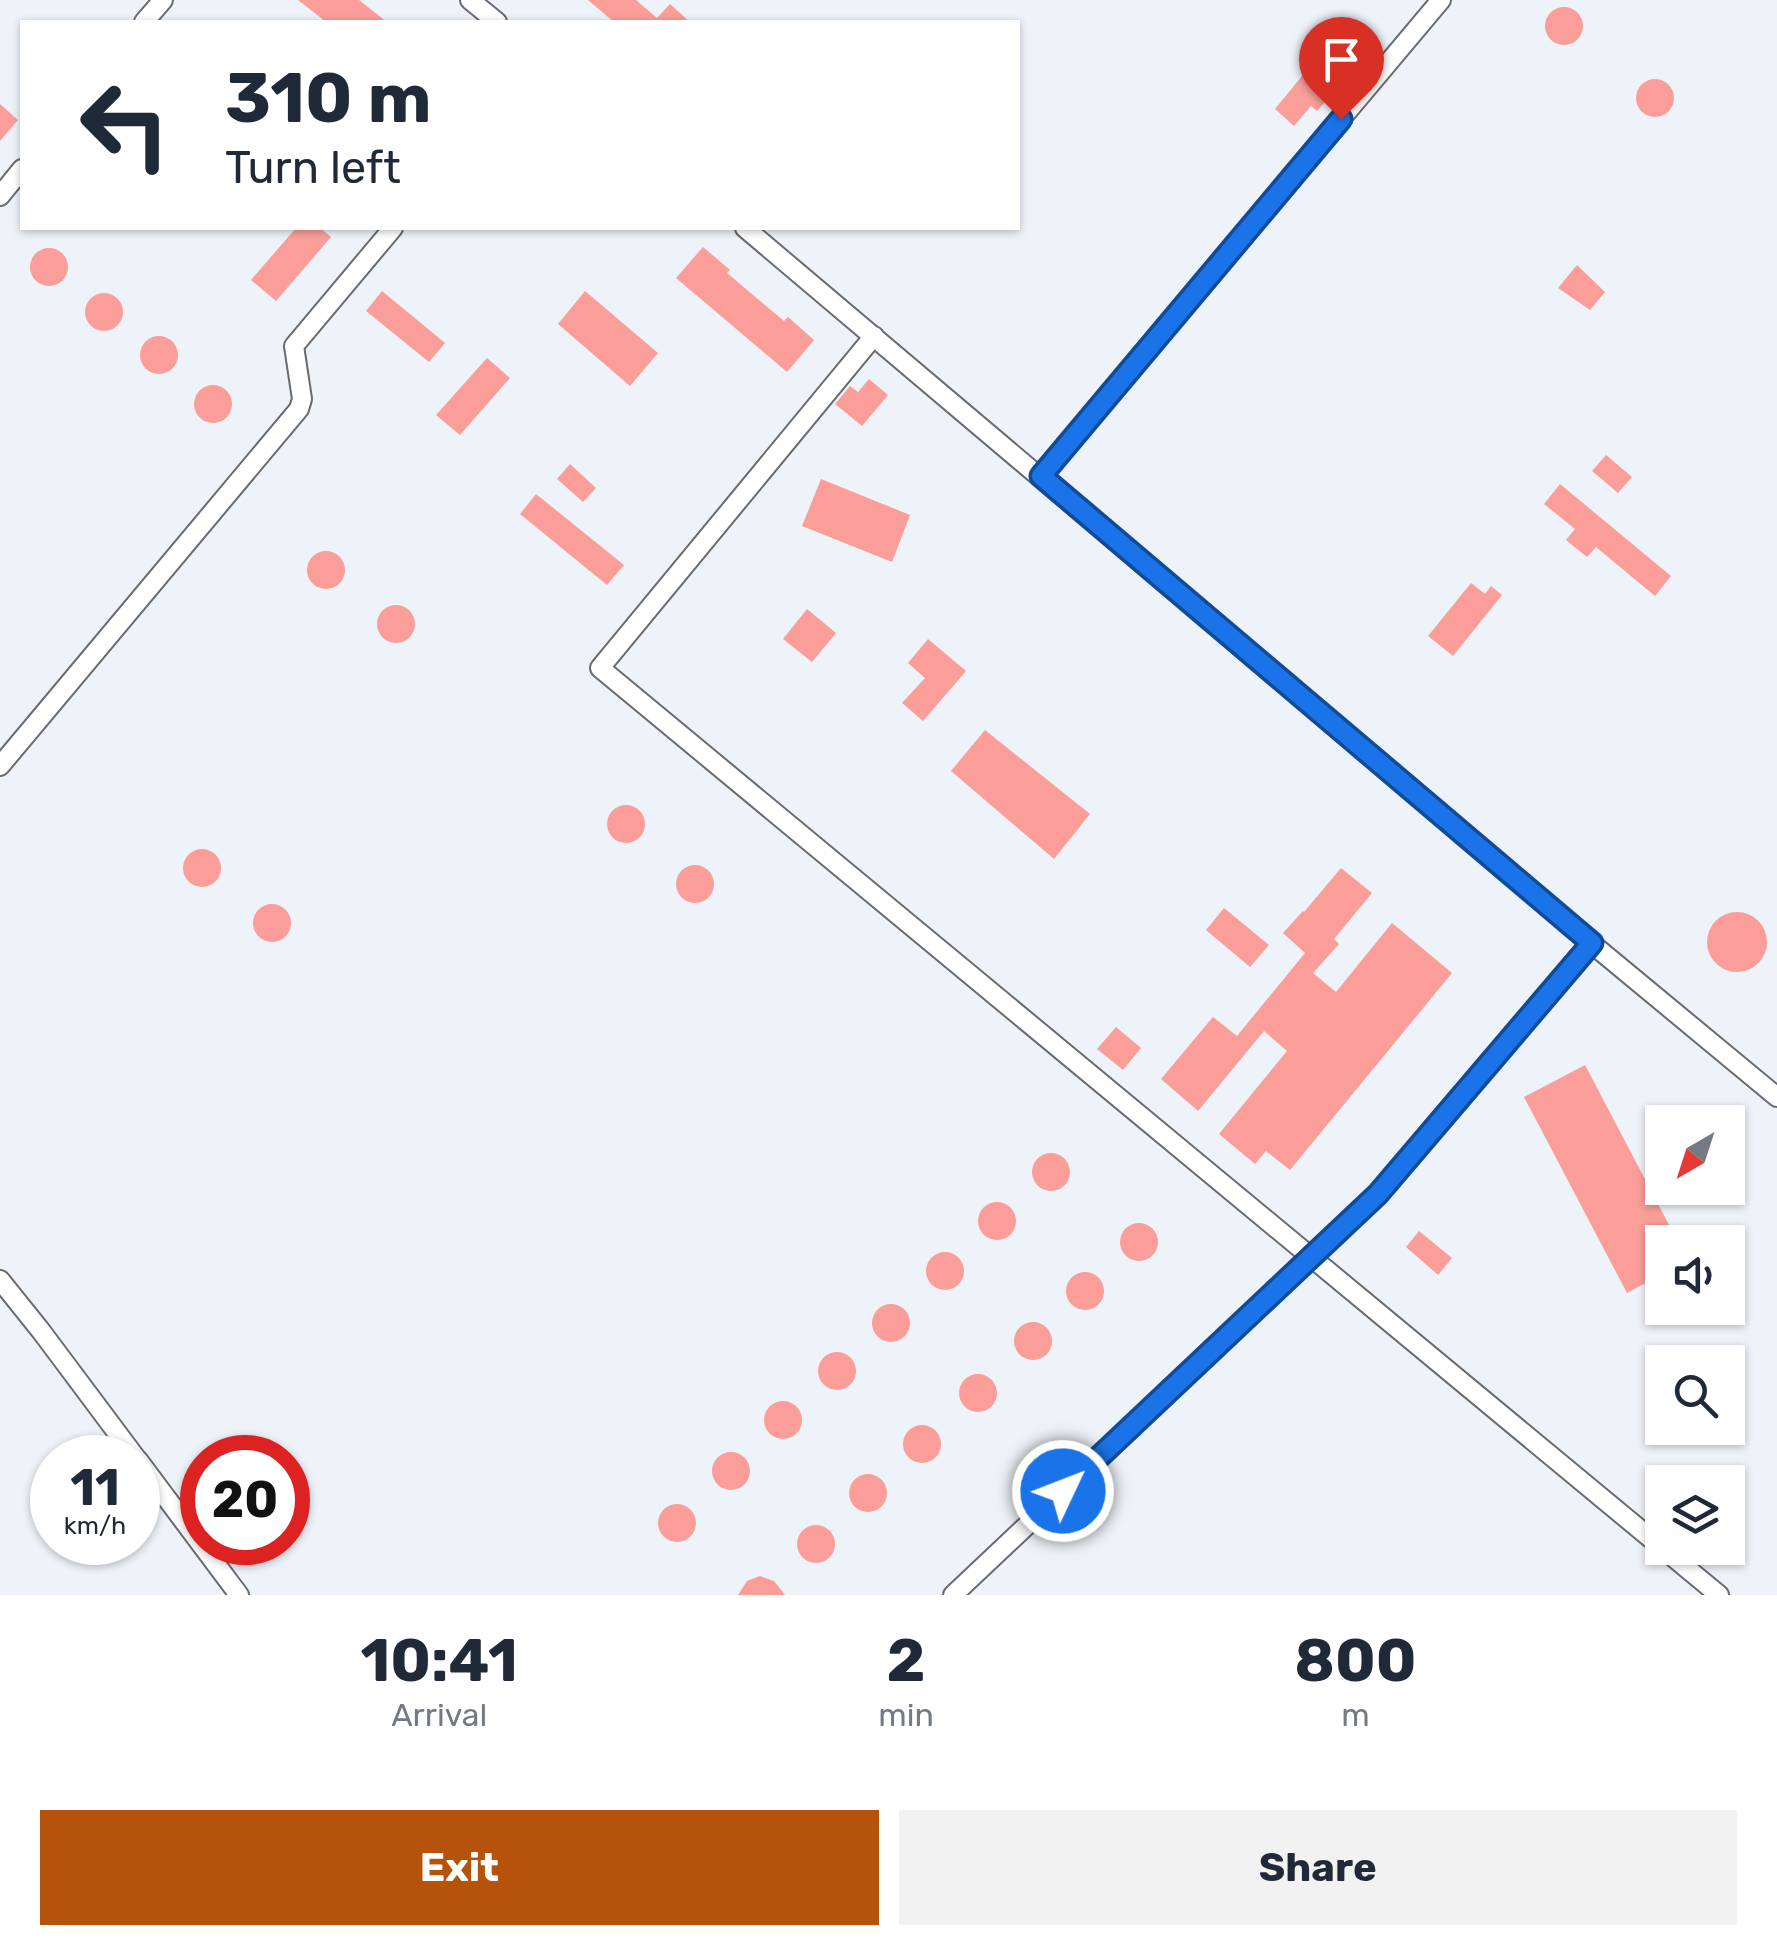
<!DOCTYPE html>
<html lang="en">
<head>
<meta charset="utf-8">
<style>
	body { margin:0; font-family:Rubik,sans-serif; background:#f2f2f3; color:#1f2937; height:100vh; display:flex; flex-direction:column; font-size:38px; white-space:nowrap }
	* { box-sizing:border-box; margin:0 }
	p { font-size:32px; color:#747a83 }
	.icon { flex:none; width:55px; height:55px; fill:none; stroke:currentColor; stroke-width:2; stroke-linecap:round; stroke-linejoin:round }
	.map { position:relative; height:1595px; overflow:hidden }
	.drawer { display:flex; flex-direction:column; background:#fff; flex:1 }
	.drawer>* { flex:none }
	.guide { position:absolute; left:20px; top:20px; width:1000px; height:210px; border-radius:0px; box-shadow:0 2px 8px #0004; background:#fff; color:#1f2937; overflow:hidden }
	.needle { width:65px; rotate:219deg }
	.controls { position:absolute; left:1645px; top:1105px; display:grid; gap:20px }
	.controls a { display:grid; place-items:center; width:100px; height:100px; border-radius:0px; background:#fff; box-shadow:0 2px 8px #0004; font-size:50px }
	.speed { position:absolute; left:30px; top:1435px; display:flex; gap:20px; font-size:50px; font-weight:700; text-align:center }
	.speed>* { display:grid; place-content:center; width:130px; height:130px; border-radius:50%; background:#fff; box-shadow:0 2px 8px #0004; line-height:1 }
	.speed small { font-size:25px; font-weight:400 }
	.speed .limit { border:15px solid #d22; background:#fff; color:#111 }
	.pin { position:absolute; display:grid; place-items:center; width:85px; height:85px; color:#fff; margin:-102px -42px; border-radius:50% 50% 50% 0; rotate:-45deg; box-shadow:0 0 10px #0007 }
	.pin .icon { rotate:45deg }
	.me { position:absolute; width:110px; margin:-55px; rotate:47deg; stroke-linejoin:round; filter:drop-shadow(0 0 8px #0008) }
	.turn { display:flex; align-items:center; gap:35px; height:210px; padding:0 40px; font-size:45px }
	.turn .icon { width:130px; height:130px; stroke-width:2.5 }
	.turn b { display:block; font-size:70px; line-height:85px }
	.eta { display:flex; justify-content:space-evenly; align-items:center; height:170px; text-align:center }
	.eta b { font-size:60px; font-weight:700; line-height:70px }
	.cta { display:flex; gap:20px; margin-top:auto; padding:20px 40px }
	.cta a { flex:1; height:115px; border-radius:0px; background:#b45309; color:#fff; font-size:40px; font-weight:700; line-height:115px; text-align:center }
	.cta a+a { background:#f2f2f3; color:#1f2937 }
	.map>svg:first-child { display:block }
</style>
</head>
<body>
<div class="map">
<svg width="1777" height="1595" viewBox="0 0 1777 1595">
	<rect width="100%" height="100%" fill="#eef2f9"/>
	<!-- building -->
	<path fill="#fb9e99" d="M298 0H359L387 22H326Z
		M588 0H636L657 18 670 4 690 22H614Z
		M1545 26a19 19 0 1 1 38 0a19 19 0 1 1-38 0Z
		M1334 37 1354 54 1320 96 1326 101 1317 111 1311 106 1294 126 1275 109Z
		M1636 98a19 19 0 1 1 38 0a19 19 0 1 1-38 0Z
		M0 104 18 120 0 141Z
		M296 228H320L331 237 276 301 251 280Z
		M703 247 730 270 727 273 784 321 788 317 814 340 787 372 676 278Z
		M30 267a19 19 0 1 1 38 0a19 19 0 1 1-38 0Z
		M1577 265 1605 292 1590 310 1558 288Z
		M382 291 445 343 429 362 366 311Z
		M585 291 658 353 630 386 558 324Z
		M85 312a19 19 0 1 1 38 0a19 19 0 1 1-38 0Z
		M140 355a19 19 0 1 1 38 0a19 19 0 1 1-38 0Z
		M487 358 510 378 460 435 436 415Z
		M869 379 888 395 862 426 835 404 850 386 858 392Z
		M194 404a19 19 0 1 1 38 0a19 19 0 1 1-38 0Z
		M1606 455 1632 477 1618 493 1592 471Z
		M570 464 596 488 583 502 557 479Z
		M821 479 910 515 892 562 802 526Z
		M1560 484 1671 576 1655 596 1596 547 1587 557 1566 540 1575 529 1544 504Z
		M536 494 624 565 607 585 520 514Z
		M307 570a19 19 0 1 1 38 0a19 19 0 1 1-38 0Z
		M1471 583 1485 594 1491 586 1502 595 1453 656 1428 636Z
		M377 624a19 19 0 1 1 38 0a19 19 0 1 1-38 0Z
		M807 609 836 633 812 662 783 639Z
		M928 639 966 671 923 721 902 703 925 678 908 663Z
		M985 730 1090 814 1054 859 951 771Z
		M607 824a19 19 0 1 1 38 0a19 19 0 1 1-38 0Z
		M183 868a19 19 0 1 1 38 0a19 19 0 1 1-38 0Z
		M676 884a19 19 0 1 1 38 0a19 19 0 1 1-38 0Z
		M1341 868 1372 893 1334 939 1339 944 1313 973 1336 992 1392 923 1452 973 1290 1170 1266 1151 1255 1164 1219 1134 1287 1051 1264 1031 1198 1111 1161 1079 1213 1017 1237 1036 1305 953 1283 933 1303 911 1304 912Z
		M253 923a19 19 0 1 1 38 0a19 19 0 1 1-38 0Z
		M1224 908 1269 945 1250 967 1206 930Z
		M1707 942a30 30 0 1 1 60 0a30 30 0 1 1-60 0Z
		M1116 1027 1141 1048 1123 1070 1097 1049Z
		M1585 1065 1678 1242H1662V1274L1627 1293 1524 1097Z
		M1032 1172a19 19 0 1 1 38 0a19 19 0 1 1-38 0Z
		M978 1221a19 19 0 1 1 38 0a19 19 0 1 1-38 0Z
		M1120 1242a19 19 0 1 1 38 0a19 19 0 1 1-38 0Z
		M1419 1231 1452 1258 1438 1275 1406 1247Z
		M926 1271a19 19 0 1 1 38 0a19 19 0 1 1-38 0Z
		M1066 1291a19 19 0 1 1 38 0a19 19 0 1 1-38 0Z
		M872 1323a19 19 0 1 1 38 0a19 19 0 1 1-38 0Z
		M1014 1341a19 19 0 1 1 38 0a19 19 0 1 1-38 0Z
		M818 1371a19 19 0 1 1 38 0a19 19 0 1 1-38 0Z
		M959 1393a19 19 0 1 1 38 0a19 19 0 1 1-38 0Z
		M764 1420a19 19 0 1 1 38 0a19 19 0 1 1-38 0Z
		M903 1444a19 19 0 1 1 38 0a19 19 0 1 1-38 0Z
		M712 1471a19 19 0 1 1 38 0a19 19 0 1 1-38 0Z
		M849 1493a19 19 0 1 1 38 0a19 19 0 1 1-38 0Z
		M658 1523a19 19 0 1 1 38 0a19 19 0 1 1-38 0Z
		M797 1544a19 19 0 1 1 38 0a19 19 0 1 1-38 0Z
		M760 1576 774 1581 785 1595H738L747 1581Z"/>
	<g fill="none" stroke-linecap="round" stroke-linejoin="round">
		<!-- minor casing -->
		<g stroke="#686b71" stroke-width="22">
			<path id="minor" d="M470 0 497 22
				M144 22 163 0
				M0 196 22 169
				M745 228 1591 943 1777 1097
				M874 336 600 668 1719 1595
				M1041 476 1441 0
				M0 766 299 409 302 399 294 346 393 228
				M0 1280 41 1331 136 1458
				M138 1460 239 1595
				M953 1595 1378 1194 1591 943"/>
		</g>
		<!-- minor -->
		<use href="#minor" stroke="#fff" stroke-width="18"/>
	</g>
	<g fill="none" stroke-linecap="round" stroke-linejoin="round">
		<!-- route casing -->
		<g stroke="#114b97" stroke-width="25">
			<path id="route" d="M1063 1491 1378 1194 1592 943 1041 476 1341 119"/>
		</g>
		<!-- route -->
		<use href="#route" stroke="#1a73e8" stroke-width="18"/>
	</g>
</svg>
<div class="controls">
<a><svg class="needle" viewBox="-14 -14 28 28"><path d="M0-13l5 13h-10z" fill="#e53935"/><path d="M0 13l5-13h-10z" fill="#747a83"/></svg></a>
<a><svg class="icon" aria-label="sound" viewBox="0 0 24 24"><path d="M4 9h4l5-4v14l-5-4H4zM17 9q2 3 0 6"/></svg></a>
<a><svg class="icon" aria-label="search" viewBox="0 0 24 24"><circle cx="10" cy="10" r="6"/><path d="M15 15l6 6"/></svg></a>
<a><svg class="icon" aria-label="layers" viewBox="0 0 24 24"><path d="M12 4l9 5-9 5-9-5zM3 14l9 5 9-5"/></svg></a>
</div>
<div class="speed"><div>11<small>km/h</small></div><div class="limit">20</div></div>
<div class="pin" style="left:1341px;top:119px;background:#d93025"><svg class="icon" aria-label="arrive" viewBox="0 0 24 24"><path d="M6 21V4h12l-3 4 3 4H6"/></svg></div>
<svg class="me" style="left:1063px;top:1491px" viewBox="-20 -20 40 40"><circle r="17" fill="#1a73e8" stroke="#fff" stroke-width="3"/><path d="M0-11L8 9 0 5-8 9z" fill="#fff"/></svg>
<div class="guide">
<div class="turn"><svg class="icon" aria-label="left" viewBox="0 0 24 24"><path d="M17 20v-9H6M10 6l-5 5 5 5"/></svg><div><b>310 m</b>Turn left</div></div>
</div>
</div>
<section class="drawer">
<div class="eta">
<div><b>10:41</b><p>Arrival</p></div>
<div><b>2</b><p>min</p></div>
<div><b>800</b><p>m</p></div>
</div>
<div class="cta"><a>Exit</a><a>Share</a></div>
</section>
</body>
</html>
